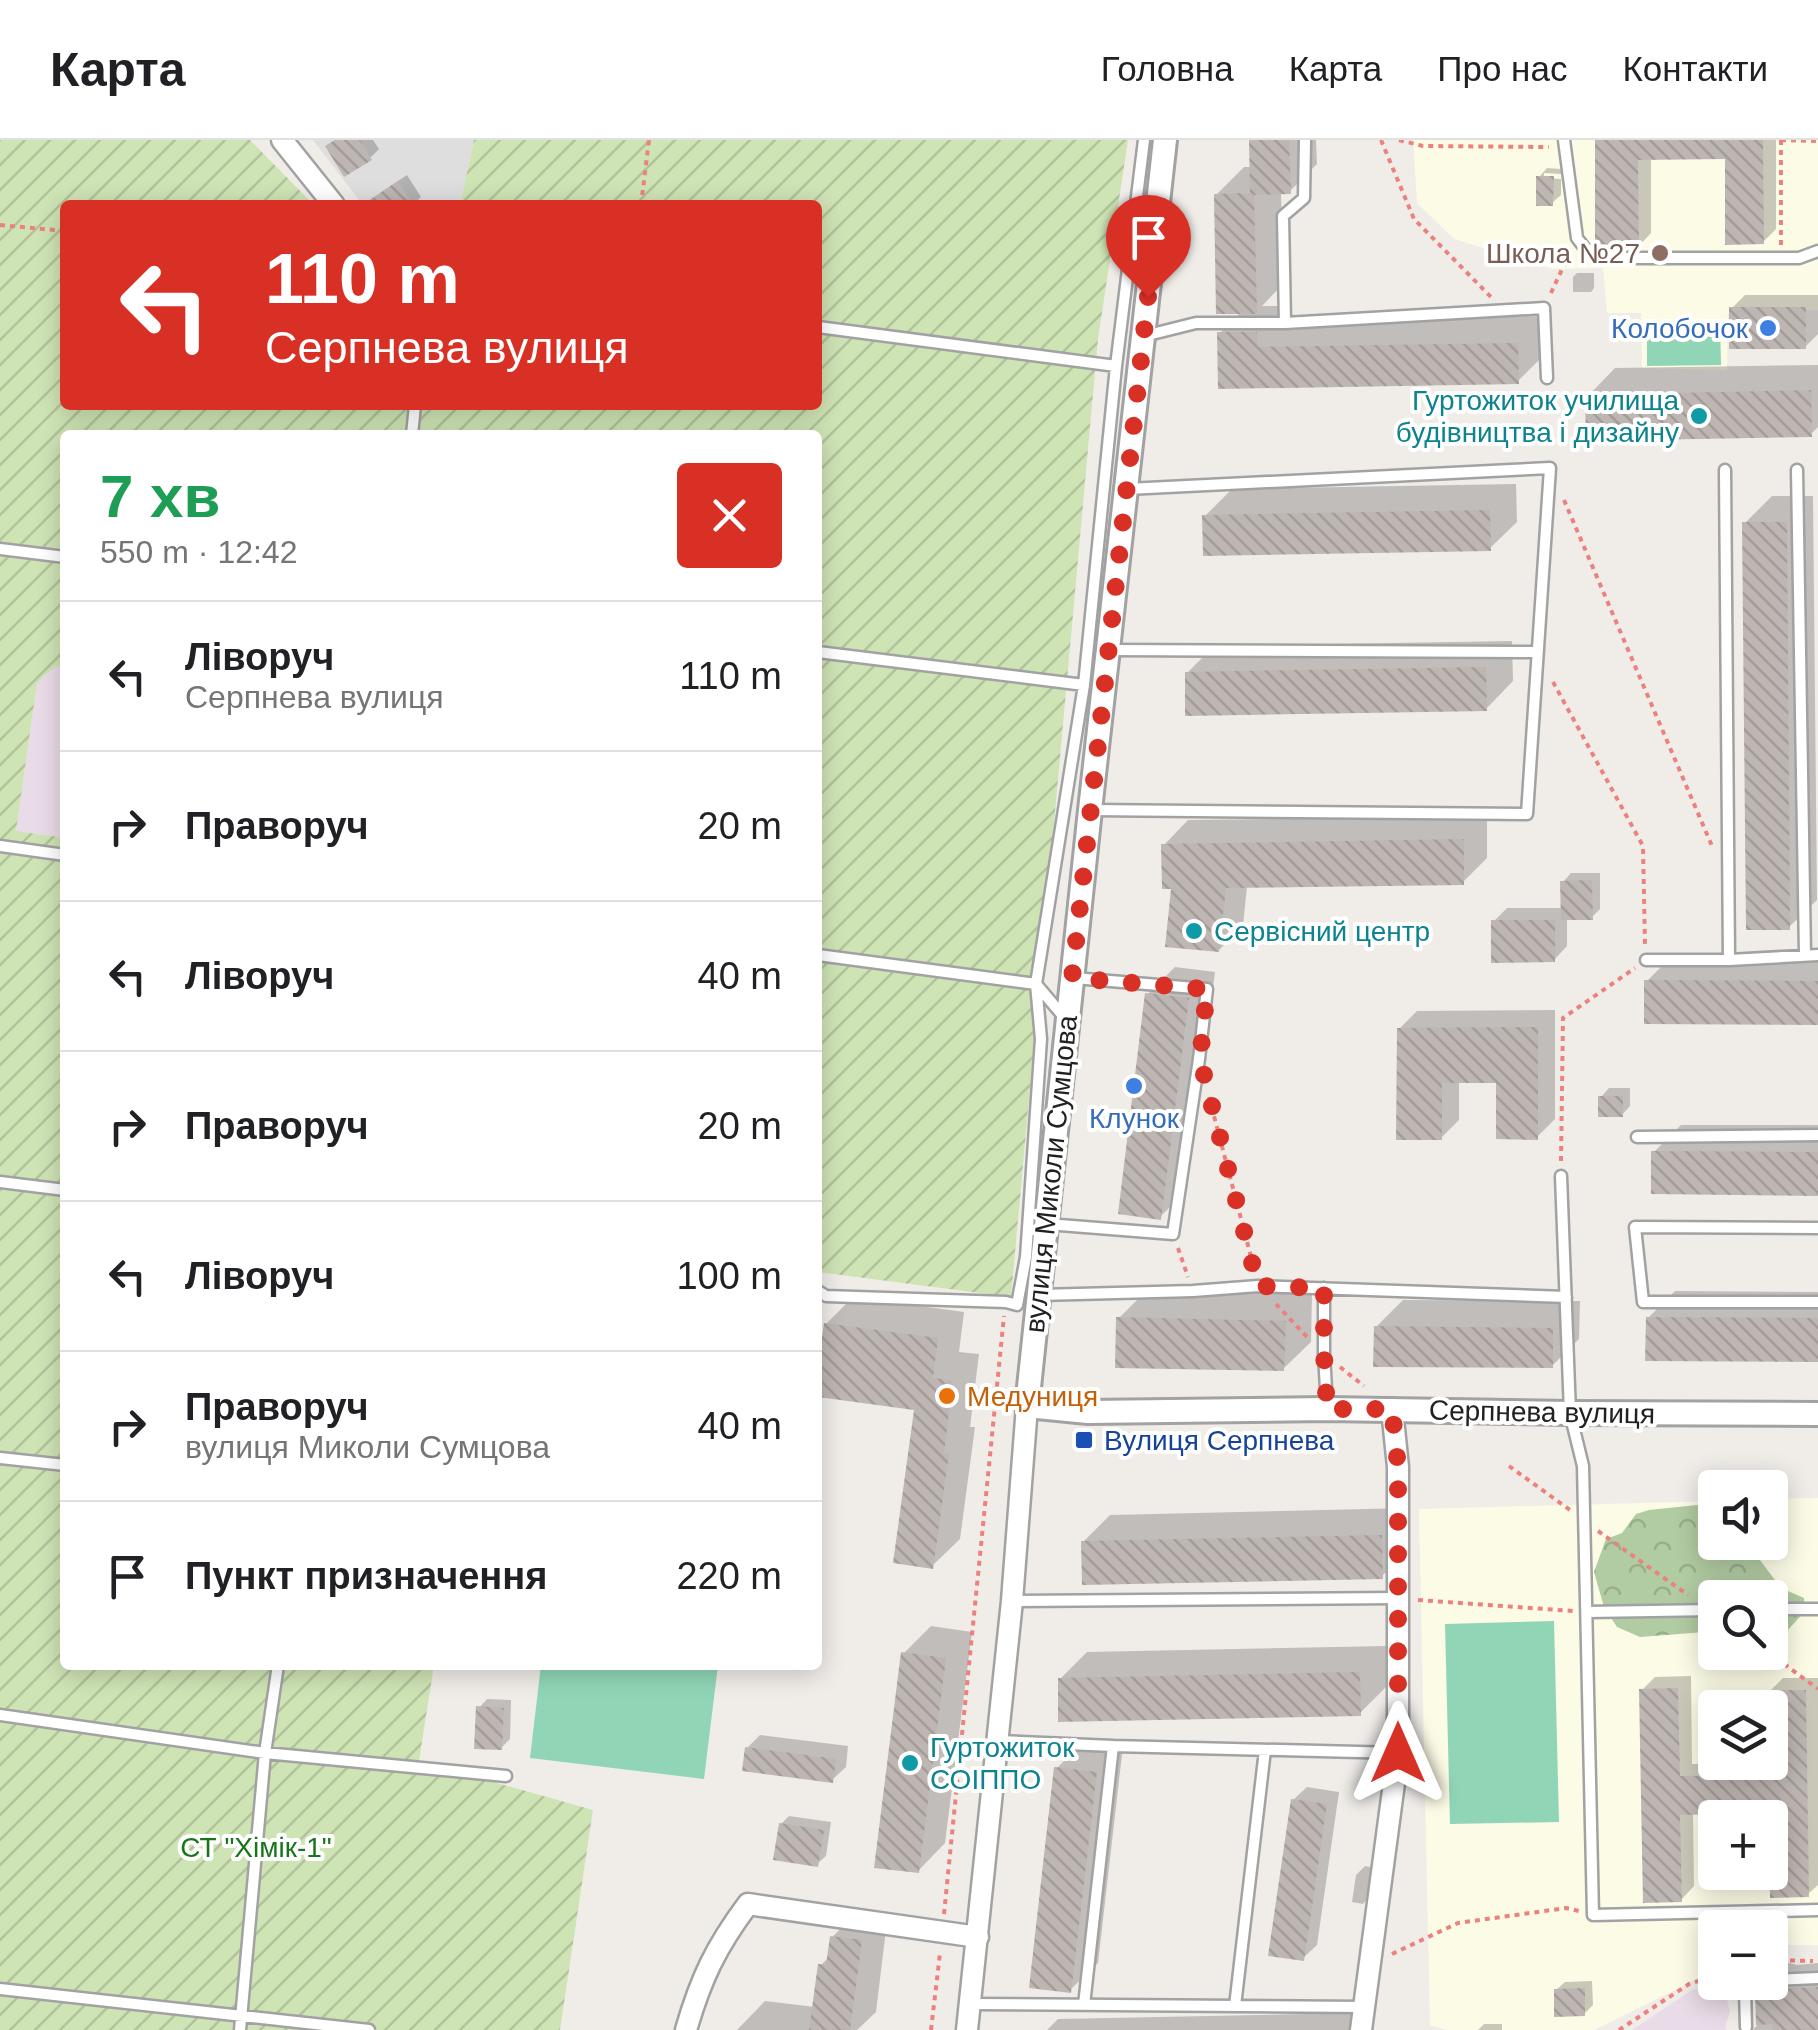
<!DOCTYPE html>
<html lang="uk">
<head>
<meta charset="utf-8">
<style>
	body { margin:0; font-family:Helvetica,sans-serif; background:#f6f6f6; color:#202124; height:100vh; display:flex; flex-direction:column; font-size:38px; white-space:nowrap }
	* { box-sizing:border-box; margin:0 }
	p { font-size:32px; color:#757577 }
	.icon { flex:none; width:55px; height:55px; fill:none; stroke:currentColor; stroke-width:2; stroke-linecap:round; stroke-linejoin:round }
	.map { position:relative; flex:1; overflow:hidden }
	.sheet { position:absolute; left:60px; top:290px; width:762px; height:1240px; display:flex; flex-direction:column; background:#fff; border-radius:10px; box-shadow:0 5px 25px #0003 }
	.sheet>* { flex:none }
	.hud { position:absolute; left:60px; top:60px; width:762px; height:210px; border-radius:10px; box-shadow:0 5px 25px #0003; background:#d93025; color:#fff; overflow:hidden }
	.buttons { position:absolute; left:1698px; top:1330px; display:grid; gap:20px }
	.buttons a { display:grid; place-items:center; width:90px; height:90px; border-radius:10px; background:#fff; box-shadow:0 5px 25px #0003; font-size:50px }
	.pin { position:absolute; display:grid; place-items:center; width:85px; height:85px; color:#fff; margin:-102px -42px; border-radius:50% 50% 50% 0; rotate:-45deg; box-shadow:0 0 10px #0007 }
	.pin .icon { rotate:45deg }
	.me { position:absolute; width:110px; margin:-55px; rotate:0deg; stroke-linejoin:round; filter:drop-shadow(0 0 8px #0008) }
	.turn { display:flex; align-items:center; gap:35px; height:210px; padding:0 40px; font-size:45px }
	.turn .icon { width:130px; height:130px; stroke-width:2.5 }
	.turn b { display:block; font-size:70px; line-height:85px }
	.round { display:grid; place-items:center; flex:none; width:105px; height:105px; border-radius:10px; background:#f6f6f6 }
	.head { display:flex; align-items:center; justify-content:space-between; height:170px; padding:0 40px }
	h1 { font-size:60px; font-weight:700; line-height:75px; color:#1e9e55 }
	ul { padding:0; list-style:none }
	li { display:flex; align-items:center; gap:30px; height:150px; padding:0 40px; border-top:2px solid #e0e0e0 }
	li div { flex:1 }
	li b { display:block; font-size:38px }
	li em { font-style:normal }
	header { display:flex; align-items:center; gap:60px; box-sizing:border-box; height:140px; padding:0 50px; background:#fff; border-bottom:2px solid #e0e0e0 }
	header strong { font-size:48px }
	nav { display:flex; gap:55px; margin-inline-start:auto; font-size:35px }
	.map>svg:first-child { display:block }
</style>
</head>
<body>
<header>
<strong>Карта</strong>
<nav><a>Головна</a><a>Карта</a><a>Про нас</a><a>Контакти</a></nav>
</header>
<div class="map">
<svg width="1818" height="1890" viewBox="0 0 1818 1890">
	<defs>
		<pattern id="forest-crowns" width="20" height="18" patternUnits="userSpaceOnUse" patternTransform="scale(2.5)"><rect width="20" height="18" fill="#b1cba2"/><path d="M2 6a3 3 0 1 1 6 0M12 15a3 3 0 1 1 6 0" fill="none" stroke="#98ae8b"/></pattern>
		<pattern id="garden-furrows" width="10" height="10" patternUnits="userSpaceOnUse" patternTransform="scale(2.5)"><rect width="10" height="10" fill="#cfe4b5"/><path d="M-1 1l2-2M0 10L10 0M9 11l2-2" fill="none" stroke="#b1c39b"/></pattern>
		<pattern id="building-back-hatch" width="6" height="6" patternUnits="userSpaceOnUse" patternTransform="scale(2.5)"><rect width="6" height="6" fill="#beb6b2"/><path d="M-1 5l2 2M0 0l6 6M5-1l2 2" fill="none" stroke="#a39c99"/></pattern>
	</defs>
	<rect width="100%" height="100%" fill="#f0ede9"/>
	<!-- residential -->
	<path fill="#dfdede" d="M313 0H474L460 65H363Z"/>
	<!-- industrial -->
	<path fill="#e9dbe7" d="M56 526H65V698L16 692 37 542Z
		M1722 1843 1730 1871 1725 1888 1727 1890H1632L1692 1850Z"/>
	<!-- education -->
	<path fill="#fcfbe6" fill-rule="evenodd" d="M1413 0H1818V170L1728 174 1727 230 1642 228 1641 173H1607L1603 128 1553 129 1454 99 1417 63Z
		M1818 1358V1805H1770V1788H1715V1830L1594 1890H1448L1430 1885 1419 1369 1715 1361V1402H1770V1359ZM1715 1458H1770V1512H1715ZM1715 1568H1770V1622H1715ZM1715 1678H1770V1732H1715Z"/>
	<!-- forest -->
	<path fill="url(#forest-crowns)" d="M1697 1365 1715 1368V1402L1752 1403 1754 1412 1781 1448 1804 1458 1805 1471 1787 1491 1770 1478V1458H1715V1500L1705 1492 1640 1497 1617 1487 1604 1467 1594 1432 1606 1399 1622 1393 1636 1374 1649 1370Z"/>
	<!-- garden -->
	<path fill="url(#garden-furrows)" d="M0 0H250L314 65H65V265H818V65H460L474 0H1128L1098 199 1011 1157 818 1132V295H65V526H56L37 543 16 691 65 698V1525H434L419 1621 593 1670 560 1890H0Z"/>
	<!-- pitch -->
	<path fill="#90d6b6" d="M1647 183H1720L1721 225 1647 226Z
		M1554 1481 1559 1682 1450 1684 1445 1484Z
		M541 1525H718L704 1639 530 1618Z"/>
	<!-- shadow -->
	<path fill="#0003" d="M335 0H373L379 9 370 18 328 6Z
		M1251 0H1316L1317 24 1289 52H1281L1283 144 1262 166H1284V181L1544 176 1545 214 1518 241 1221 246 1220 193 1241 172 1216 55 1244 27H1252Z
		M1597 0H1776V89L1763 102 1727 17H1651V93L1638 107Z
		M1547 28 1561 29V34L1544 33V38L1561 39V55L1552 63 1539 37Z
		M407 35 421 57 413 65H378L374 59 383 51Z
		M1577 133H1594V148L1591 152H1573V137Z
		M1745 155H1818V194L1805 207 1732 168Z
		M1818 225V287L1811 294 1588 256 1615 228Z
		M1516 344 1517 382 1489 409 1205 376 1232 349Z
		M1772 356H1813L1817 760 1789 787 1744 384Z
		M1512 501 1513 541 1486 569 1187 533 1214 506Z
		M1487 676V718L1463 742 1247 746 1243 786 1219 810 1164 705 1188 680Z
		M1571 733H1600V769L1592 777 1567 778V806L1554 820 1494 781 1507 768H1563V742Z
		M1674 814 1818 815V883L1647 841Z
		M1175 827 1215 832 1187 1050 1160 1077 1148 854Z
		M1555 870V979L1537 997 1499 941H1459V980L1441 998 1399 889 1417 871Z
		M1609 948H1630V966L1622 975 1601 957Z
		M1681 985H1818V1053L1654 1012Z
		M1146 1151 1312 1154 1311 1202 1283 1229 1119 1178Z
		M1675 1151 1818 1152V1219L1648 1178Z
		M853 1157 964 1172 959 1212 979 1214 970 1287H975L960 1399 932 1426 917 1268 818 1254 826 1184Z
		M1403 1160 1580 1161 1579 1199 1552 1226 1376 1187Z
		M1408 1368 1409 1409 1382 1436 1083 1402 1110 1375Z
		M931 1486 972 1492 945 1703 918 1731 903 1514Z
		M1386 1506 1387 1546 1360 1573 1060 1539 1087 1512Z
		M1691 1536 1692 1624 1771 1623 1769 1552 1783 1538H1818V1745L1808 1754 1772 1670 1693 1672 1694 1746 1681 1760 1642 1550 1655 1537Z
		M487 1559 511 1560 510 1599 501 1608 479 1568Z
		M760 1595 848 1606 846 1627 832 1640 747 1608Z
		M1084 1601 1123 1606 1098 1823 1070 1850 1057 1628Z
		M1307 1647 1339 1652 1317 1805 1303 1818 1293 1660Z
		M789 1676 831 1682 826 1716 817 1724 781 1684Z
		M1365 1726 1375 1728 1371 1755 1363 1764 1352 1762 1356 1735Z
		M860 1770 888 1773 876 1872 857 1890H737L765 1861 815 1867 820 1826 830 1816 832 1797Z
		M1785 1822 1797 1825 1818 1823V1890H1753L1758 1884 1760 1848 1765 1842H1770V1837Z
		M1592 1841 1593 1865 1584 1874 1556 1850 1565 1842Z
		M1356 1873 1357 1890H1047L1058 1879Z
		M1484 1884H1502V1890H1478Z"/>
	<!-- building -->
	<path fill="url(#building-back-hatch)" d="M335 0H360L372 20 344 37 325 6Z
		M1249 0H1289L1291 54 1254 55 1257 174H1216L1214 54 1250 53Z
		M1595 0H1763L1764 104 1725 105V19L1638 20 1639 109H1609L1595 105Z
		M1536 36H1554L1553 66H1536Z
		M398 41 413 65H362Z
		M1729 167H1806V209H1729Z
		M1217 192H1257L1258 207 1518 203 1519 244 1218 249Z
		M1811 250 1812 297 1586 301 1585 255Z
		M1490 370 1491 411 1203 416 1202 375Z
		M1742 382H1787L1790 790H1746Z
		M1486 527 1487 571 1185 576V532Z
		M1464 699V745L1226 748 1219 812 1165 807 1171 749H1162L1161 704Z
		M1592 740 1593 780H1561L1560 741Z
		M1491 780H1555V822L1491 823Z
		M1644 840 1818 841V885L1644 884Z
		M1145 853 1189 858 1161 1080 1118 1074Z
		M1538 887V1000L1496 999V943H1442V1000H1396L1397 888Z
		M1598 956H1623V977H1598Z
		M1651 1011 1818 1012V1056L1651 1054Z
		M1116 1177 1286 1181 1284 1231 1115 1228Z
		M1646 1177 1818 1178V1222L1645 1221Z
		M824 1183 938 1198 933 1238 953 1241 944 1313 949 1314 933 1429 893 1423 914 1270 818 1257V1226Z
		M1374 1186 1553 1188V1228L1373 1227Z
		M1382 1395 1383 1439 1082 1445 1081 1401Z
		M901 1512 946 1518 919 1733 874 1728Z
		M1360 1532 1361 1576 1058 1582V1538Z
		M1678 1548 1680 1636 1768 1635 1770 1568H1767V1550H1806L1809 1757 1770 1758 1769 1673 1680 1675 1682 1762 1643 1763 1639 1549Z
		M476 1566 504 1568 502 1610 474 1609Z
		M745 1607 836 1619 833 1643 742 1631Z
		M1054 1627 1097 1632 1071 1853 1029 1848Z
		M1291 1659 1327 1664 1304 1821 1268 1816Z
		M779 1683 824 1690 818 1727 773 1720Z
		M830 1796 862 1800 850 1890H809L818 1824 826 1825Z
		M1758 1846 1770 1849 1818 1847V1890H1773L1772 1884 1756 1885 1755 1851Z
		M1585 1848V1876L1554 1877V1849Z"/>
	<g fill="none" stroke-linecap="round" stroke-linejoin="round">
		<!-- service casing -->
		<g stroke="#a2a2a2" stroke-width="15">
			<path id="service" d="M1564 0 1577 98 1587 111 1608 118H1799L1818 111
				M1285 183 1283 76 1304 58 1305 0
				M818 187 1116 226
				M1144 196 1196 183H1285L1544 168 1547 238
				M412 295 415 265
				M1725 330 1729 820
				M1797 330 1805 815
				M0 409 65 417
				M1108 510 1536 512
				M818 512 1084 545
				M1090 670 1527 674 1550 328 1127 349
				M0 706 65 715
				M818 815 1036 844 1041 899 1026 1117 1017 1165 1006 1162 826 1156 818 1151
				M1646 820H1729L1818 815
				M1064 877 1036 844 1084 545 1116 226 1144 0
				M1637 997 1818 995
				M1561 1036 1570 1273 1583 1326 1593 1775 1818 1770
				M0 1042 65 1050
				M1047 1084 1173 1094 1199 919 1207 849 1074 838
				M1818 1088 1635 1087 1643 1162H1818
				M1324 1148V1214L1327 1267
				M1039 1155 1193 1151 1258 1146 1566 1157
				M0 1318 65 1325
				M1013 1461 1398 1458
				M1770 1469H1818
				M1587 1472 1715 1470
				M0 1575 265 1613 506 1636
				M998 1601 1113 1606 1398 1613
				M1770 1840 1818 1838
				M0 1849 369 1890
				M970 1864 1364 1867
				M1084 1865 1113 1606
				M1235 1866 1265 1610
				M1746 1887 1745 1850 1750 1842
				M240 1890 265 1613 278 1525"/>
		</g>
		<!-- minor casing -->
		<g stroke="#a2a2a2" stroke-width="25">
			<path id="minor" d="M282 0 334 65
				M686 1890C701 1838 716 1807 748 1764L978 1797
				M967 1890 1012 1461 1027 1266
				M1361 1890 1398 1613V1327L1392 1269"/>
		</g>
		<!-- tertiary casing -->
		<g stroke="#a2a2a2" stroke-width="28">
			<path id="tertiary" d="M1165 0 1090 670 1027 1266 1088 1272 1327 1269 1570 1273 1818 1274"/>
		</g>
		<!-- path -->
		<path stroke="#ec827e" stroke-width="4" stroke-dasharray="5 5" stroke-linecap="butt" d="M1381 0 1414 79 1491 157
			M1399 0 1423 6 1549 7
			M1781 0 1818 1
			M641 65 649 0
			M0 85 65 91
			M1781 105V0
			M1551 153 1570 112
			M1564 360 1712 706
			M1553 542 1643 706 1645 804
			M1209 957 1255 1132
			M1561 1021 1563 878 1635 828
			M1178 1108 1188 1137
			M1276 1164 1307 1197
			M1340 1227 1364 1246
			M1509 1326 1570 1370
			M1598 1391 1688 1455
			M1418 1460 1573 1471
			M1768 1512 1818 1549
			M944 1774 1004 1176
			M1392 1814 1458 1783 1566 1768 1579 1771
			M1770 1820 1813 1821
			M931 1890 940 1813
			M1619 1890 1689 1844 1715 1836"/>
		<!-- service -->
		<use href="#service" stroke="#fff" stroke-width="10"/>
		<!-- minor -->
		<use href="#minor" stroke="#fff" stroke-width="20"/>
		<!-- tertiary -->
		<use href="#tertiary" stroke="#fff" stroke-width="22"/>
	</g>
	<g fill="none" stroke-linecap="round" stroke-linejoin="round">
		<!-- route -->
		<path stroke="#d93025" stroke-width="18" stroke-dasharray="0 32.4" d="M1148 157 1072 838 1207 849 1200 919 1258 1146 1324 1148V1214L1327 1269H1392L1398 1326V1613"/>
	</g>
	<!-- markers -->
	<circle fill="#8d6e63" stroke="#fff" stroke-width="4" cx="1660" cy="113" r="10"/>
	<g fill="#3f7fe0" stroke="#fff" stroke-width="4">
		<circle cx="1768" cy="188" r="10"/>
		<circle cx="1134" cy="946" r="10"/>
	</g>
	<g fill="#0f9aa8" stroke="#fff" stroke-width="4">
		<circle cx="1699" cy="276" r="10"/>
		<circle cx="1194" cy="791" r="10"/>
		<circle cx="910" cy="1623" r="10"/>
	</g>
	<circle fill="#e8710a" stroke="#fff" stroke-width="4" cx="947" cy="1256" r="10"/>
	<rect fill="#1a4fb4" stroke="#fff" stroke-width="4" x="1074" y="1290" width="20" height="20" rx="5"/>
	<g text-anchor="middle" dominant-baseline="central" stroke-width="8" stroke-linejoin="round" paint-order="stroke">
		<!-- education labels -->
		<g font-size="28" fill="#785e54" stroke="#fff" text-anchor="end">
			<text x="1640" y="113">Школа №27</text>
		</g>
		<!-- shop labels -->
		<g font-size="28" fill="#366cbe" stroke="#fff" text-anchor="end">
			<text x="1748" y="188">Колобочок</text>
			<text x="1134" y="978" text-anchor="middle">Клунок</text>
		</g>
		<!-- culture labels -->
		<g font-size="28" fill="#0d838f" stroke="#fff" text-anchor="start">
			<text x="1679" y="260" text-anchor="end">Гуртожиток училища<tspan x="1679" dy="32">будівництва і дизайну</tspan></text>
			<text x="1214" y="791">Сервісний центр</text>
			<text x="930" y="1607">Гуртожиток<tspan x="930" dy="32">СОІППО</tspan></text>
		</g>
		<!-- street labels -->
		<g font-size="28" fill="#212121" stroke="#fff">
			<text transform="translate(1051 1034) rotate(-84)">вулиця Миколи Сумцова</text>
			<text transform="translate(1542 1272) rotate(1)">Серпнева вулиця</text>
		</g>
		<!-- food labels -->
		<g font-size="28" fill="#c56008" stroke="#fff" text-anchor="start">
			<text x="967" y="1256">Медуниця</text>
		</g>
		<!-- transit labels -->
		<g font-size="28" fill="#164399" stroke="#fff" text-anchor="start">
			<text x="1104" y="1300">Вулиця Серпнева</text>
		</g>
		<!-- park labels -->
		<g font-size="28" fill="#18761a" stroke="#fff">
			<text x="256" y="1707">СТ "Хімік-1"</text>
		</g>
	</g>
</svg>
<div class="buttons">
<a><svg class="icon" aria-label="sound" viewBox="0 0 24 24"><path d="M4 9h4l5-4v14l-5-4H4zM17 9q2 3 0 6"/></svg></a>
<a><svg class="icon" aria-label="search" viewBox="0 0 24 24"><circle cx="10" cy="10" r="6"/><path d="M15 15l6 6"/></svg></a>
<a><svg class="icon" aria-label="layers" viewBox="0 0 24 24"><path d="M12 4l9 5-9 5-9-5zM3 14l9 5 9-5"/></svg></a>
<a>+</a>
<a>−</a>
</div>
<div class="pin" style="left:1148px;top:157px;background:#d93025"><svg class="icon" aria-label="arrive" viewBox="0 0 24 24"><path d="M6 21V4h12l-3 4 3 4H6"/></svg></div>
<svg class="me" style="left:1398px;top:1613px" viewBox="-20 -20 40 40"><path d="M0-17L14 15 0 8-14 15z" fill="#d93025" stroke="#fff" stroke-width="4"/></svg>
<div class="hud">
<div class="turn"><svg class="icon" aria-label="left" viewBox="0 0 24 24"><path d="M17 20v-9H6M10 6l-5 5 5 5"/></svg><div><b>110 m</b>Серпнева вулиця</div></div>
</div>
<section class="sheet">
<div class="head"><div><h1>7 хв</h1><p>550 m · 12:42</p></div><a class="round" style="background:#d93025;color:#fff"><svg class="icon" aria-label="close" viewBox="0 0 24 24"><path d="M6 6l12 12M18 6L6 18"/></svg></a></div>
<ul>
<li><svg class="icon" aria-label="left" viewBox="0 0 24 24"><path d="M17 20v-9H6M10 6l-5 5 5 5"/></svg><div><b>Ліворуч</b><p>Серпнева вулиця</p></div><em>110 m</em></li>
<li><svg class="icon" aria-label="right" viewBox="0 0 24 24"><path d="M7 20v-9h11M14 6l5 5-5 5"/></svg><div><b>Праворуч</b></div><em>20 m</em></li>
<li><svg class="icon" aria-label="left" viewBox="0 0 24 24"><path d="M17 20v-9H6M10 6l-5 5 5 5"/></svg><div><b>Ліворуч</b></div><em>40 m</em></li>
<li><svg class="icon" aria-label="right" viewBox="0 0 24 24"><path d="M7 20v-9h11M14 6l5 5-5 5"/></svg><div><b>Праворуч</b></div><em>20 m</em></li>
<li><svg class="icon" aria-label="left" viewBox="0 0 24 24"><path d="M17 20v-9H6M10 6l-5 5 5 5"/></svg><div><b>Ліворуч</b></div><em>100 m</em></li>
<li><svg class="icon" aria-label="right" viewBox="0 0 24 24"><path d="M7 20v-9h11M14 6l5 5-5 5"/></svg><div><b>Праворуч</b><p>вулиця Миколи Сумцова</p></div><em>40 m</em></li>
<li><svg class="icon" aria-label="arrive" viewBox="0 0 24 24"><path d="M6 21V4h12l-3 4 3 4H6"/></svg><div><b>Пункт призначення</b></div><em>220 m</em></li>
</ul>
</section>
</div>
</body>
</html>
